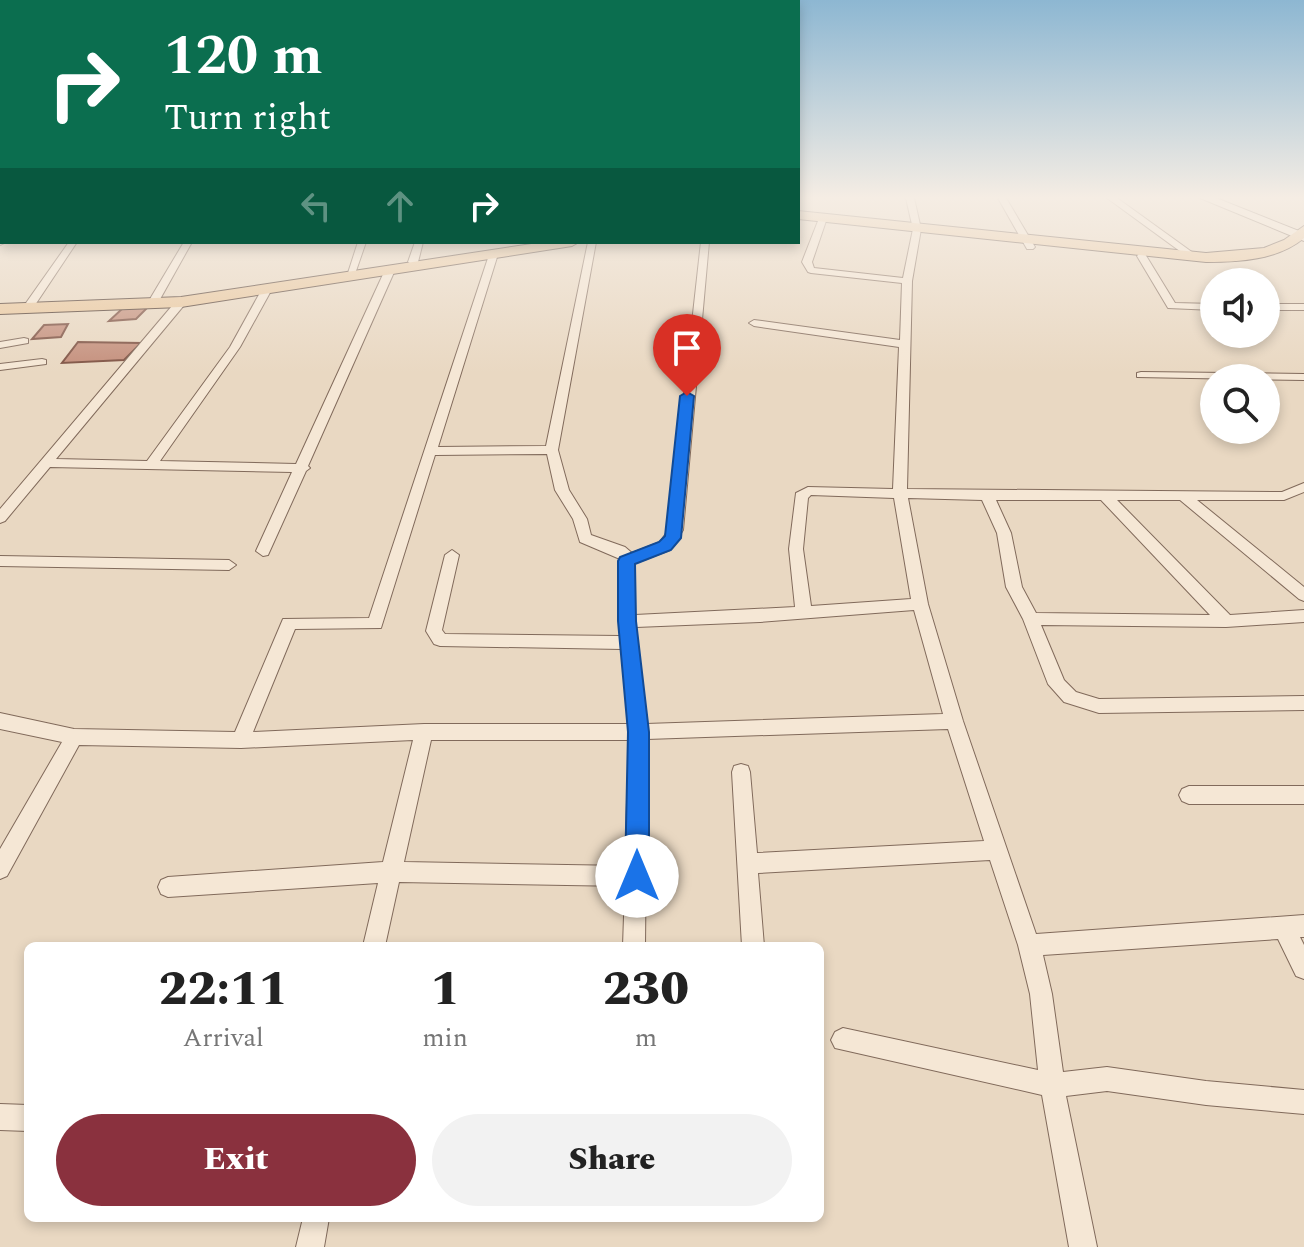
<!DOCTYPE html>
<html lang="en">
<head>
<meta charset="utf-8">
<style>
	body { margin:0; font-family:Spectral,serif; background:#f2f2f2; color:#222; height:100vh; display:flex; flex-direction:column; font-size:30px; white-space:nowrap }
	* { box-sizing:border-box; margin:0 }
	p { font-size:26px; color:#767676 }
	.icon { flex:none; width:44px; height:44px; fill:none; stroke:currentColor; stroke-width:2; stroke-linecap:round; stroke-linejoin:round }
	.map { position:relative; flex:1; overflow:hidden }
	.details { position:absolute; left:24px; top:942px; width:800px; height:280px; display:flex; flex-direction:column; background:#fff; border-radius:12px; box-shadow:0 4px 12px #0003 }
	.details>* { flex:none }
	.guide { position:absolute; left:0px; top:0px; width:800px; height:244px; box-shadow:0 4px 12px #0003; background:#0b6e4f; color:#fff; overflow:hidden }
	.tools { position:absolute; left:1200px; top:268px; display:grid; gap:16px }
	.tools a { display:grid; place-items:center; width:80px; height:80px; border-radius:50%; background:#fff; box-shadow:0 4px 12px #0003; font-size:40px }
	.pin { position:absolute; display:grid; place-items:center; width:68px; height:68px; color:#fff; margin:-82px -34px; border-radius:50% 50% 50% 0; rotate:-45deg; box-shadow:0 0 8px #0007 }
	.pin .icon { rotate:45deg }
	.me { position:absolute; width:88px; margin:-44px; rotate:0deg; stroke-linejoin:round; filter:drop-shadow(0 0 6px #0008) }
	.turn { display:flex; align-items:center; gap:28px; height:168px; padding:0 32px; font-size:36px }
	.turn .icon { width:104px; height:104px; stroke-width:2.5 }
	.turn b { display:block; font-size:56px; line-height:68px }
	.lanes { display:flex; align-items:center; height:76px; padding:0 32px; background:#0003; justify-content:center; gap:40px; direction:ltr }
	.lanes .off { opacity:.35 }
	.eta { display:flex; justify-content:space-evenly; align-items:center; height:136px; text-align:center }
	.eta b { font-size:48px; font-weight:800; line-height:56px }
	.cta { display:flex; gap:16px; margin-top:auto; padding:16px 32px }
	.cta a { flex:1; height:92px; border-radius:48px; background:#8a313e; color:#fff; font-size:32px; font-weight:800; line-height:92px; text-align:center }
	.cta a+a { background:#f2f2f2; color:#222 }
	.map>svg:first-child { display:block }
</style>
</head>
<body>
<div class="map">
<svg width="1304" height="1247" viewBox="0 0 1304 1247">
	<rect width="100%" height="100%" fill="#e9d8c2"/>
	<!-- building -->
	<path fill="#c48f7c" stroke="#7e5243" stroke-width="2" d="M123 308H147L136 319 109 321Z
		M68 324 61 337 32 339 44 325Z
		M78 342 141 343 124 360 62 363Z"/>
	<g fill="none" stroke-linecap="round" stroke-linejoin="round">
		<!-- street casing -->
		<g stroke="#816a5b" stroke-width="2">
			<path id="street" d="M906 198H914L921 229 912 281 907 489 1282 492 1304 483V492L1284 500H1197L1304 587V601L1299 599 1180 500H1117L1230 615 1304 610V622L1226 627 1041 625 1064 680 1076 692 1099 699 1304 696V710L1099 713 1064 702 1048 684 1023 619 1006 587 997 533 982 500 908 498 928 604 963 721 1036 934 1304 915V937H1300L1304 945V979L1296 976 1278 939 1043 955 1052 994 1063 1072 1107 1067 1206 1081 1304 1090V1114L1206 1105 1107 1091 1066 1096 1097 1247H1069L1042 1095 835 1048 831 1040 835 1032 843 1028 1038 1070 1030 994 1018 945 990 860 758 873 764 946H742L732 772 734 766 741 764 748 766 750 772 757 853 984 841 948 729 647 739 645 946H623L625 886 399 882 385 946H363L378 883 168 897 161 894 158 887 161 880 168 877 383 862 413 740 241 748 79 745 7 876 0 879V849L62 742 0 729V713L74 729 235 732 283 619 369 618 490 252 498 254 438 447 546 446 588 242H596L558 450 569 490 587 519 591 535 625 547 632 553 660 542 669 529 701 242H709L683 530 670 550 633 564 635 615 795 607 789 549 796 493 808 487 893 489 899 347 754 326 749 323 754 320 900 340 902 283 811 273 808 272 802 262 818 221 822 218 826 221 812 262 814 268 903 278 913 229ZM547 454 555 490 573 519 580 542 620 559V636L445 634 442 630 459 555 452 550 445 555 426 631 434 644 440 646 622 649 628 724H424L253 732 295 629 381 628 435 455ZM811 495 894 498 911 599 811 606 803 549 808 498ZM996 500H1101L1210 615 1036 613 1022 587 1011 533ZM914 610 943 714 646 724 636 627 760 622ZM431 740H629L625 866 404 862Z
				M998 198H1006L1035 247 1033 249H1027Z
				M1107 198H1117L1196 255 1188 257Z
				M0 218H2V224H0Z
				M2 238V242H6L0 245Z
				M69 242H77L35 305H27L26 303Z
				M184 242H192L159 301H151L150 299Z
				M358 242H366L356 271 348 273Z
				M415 242H423L418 262 413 265 408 262Z
				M1139 254H1145L1175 303 1214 304V310L1168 308 1137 256Z
				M390 267 395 270 308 466 310 468 306 471 268 555 263 556 256 551 292 472 50 467 5 521 0 523V509L177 300 181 299 186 302 185 304 56 459 147 461 230 347 262 289 267 286 272 289 240 347 160 461 296 464 385 270Z
				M1266 304H1304V310H1266Z
				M24 338 28 339V343L0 348V342Z
				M42 359 46 360V364L0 370V364Z
				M1141 372 1304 374V380L1137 377V373Z
				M0 556 229 560 236 565 229 570 0 566Z
				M1189 786H1304V804H1189L1182 801 1179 795 1182 789Z
				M0 1104 28 1105V1131L0 1130Z
				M303 1218H329L324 1247H296Z"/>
		</g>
		<!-- secondary casing -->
		<g stroke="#634c3e" stroke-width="2">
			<path id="secondary" d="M1200 198H1216L1304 233V241Z"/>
		</g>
		<!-- primary casing -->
		<g stroke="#4f3a2f" stroke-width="2">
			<path id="primary" d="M798 211 1206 253 1264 248 1284 240 1304 226V238C1278 260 1239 262 1206 262L798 219Z
				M545 242H579L572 246 181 307 0 314V304L181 297Z"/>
		</g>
		<!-- street -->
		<use href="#street" fill="#f5e7d5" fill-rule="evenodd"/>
		<!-- secondary -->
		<use href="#secondary" fill="#f5e7d5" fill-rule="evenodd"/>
		<!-- primary -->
		<use href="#primary" fill="#e9c79d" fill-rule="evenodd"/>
	</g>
	<!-- sky -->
	<linearGradient id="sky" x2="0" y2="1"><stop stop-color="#8db7d2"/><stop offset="0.53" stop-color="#f5ede4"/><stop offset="1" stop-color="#f5ede4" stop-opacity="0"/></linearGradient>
	<rect width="1304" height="373" fill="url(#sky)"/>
	<!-- route -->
	<path fill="#1a73e8" stroke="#114b97" stroke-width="2" d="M687 392 694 396 681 538 671 550 635 564 636 621 649 732V876L645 884 637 887 628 884 625 876 628 732 618 621V561L620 557 659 542 665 536 680 396Z"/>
</svg>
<div class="tools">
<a><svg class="icon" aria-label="sound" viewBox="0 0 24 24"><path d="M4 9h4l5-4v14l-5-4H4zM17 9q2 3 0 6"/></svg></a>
<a><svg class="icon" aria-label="search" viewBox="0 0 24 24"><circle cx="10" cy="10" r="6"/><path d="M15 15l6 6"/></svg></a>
</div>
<div class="pin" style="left:687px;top:396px;background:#d93025"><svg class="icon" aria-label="arrive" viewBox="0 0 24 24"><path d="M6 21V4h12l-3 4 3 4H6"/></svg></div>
<svg class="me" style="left:637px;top:876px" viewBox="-20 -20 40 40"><circle r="19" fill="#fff"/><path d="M0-13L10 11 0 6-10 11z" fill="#1a73e8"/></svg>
<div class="guide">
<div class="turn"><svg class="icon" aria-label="right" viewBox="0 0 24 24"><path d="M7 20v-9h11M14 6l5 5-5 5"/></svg><div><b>120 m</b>Turn right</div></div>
<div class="lanes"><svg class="icon off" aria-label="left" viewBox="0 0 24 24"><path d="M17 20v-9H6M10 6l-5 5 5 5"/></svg><svg class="icon off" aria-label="ahead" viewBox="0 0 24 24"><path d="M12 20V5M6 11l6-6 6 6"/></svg><svg class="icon" aria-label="right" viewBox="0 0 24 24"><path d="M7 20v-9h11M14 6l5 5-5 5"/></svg></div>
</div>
<section class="details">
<div class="eta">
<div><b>22:11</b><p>Arrival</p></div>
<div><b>1</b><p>min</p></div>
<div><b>230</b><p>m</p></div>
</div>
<div class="cta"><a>Exit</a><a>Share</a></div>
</section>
</div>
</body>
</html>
